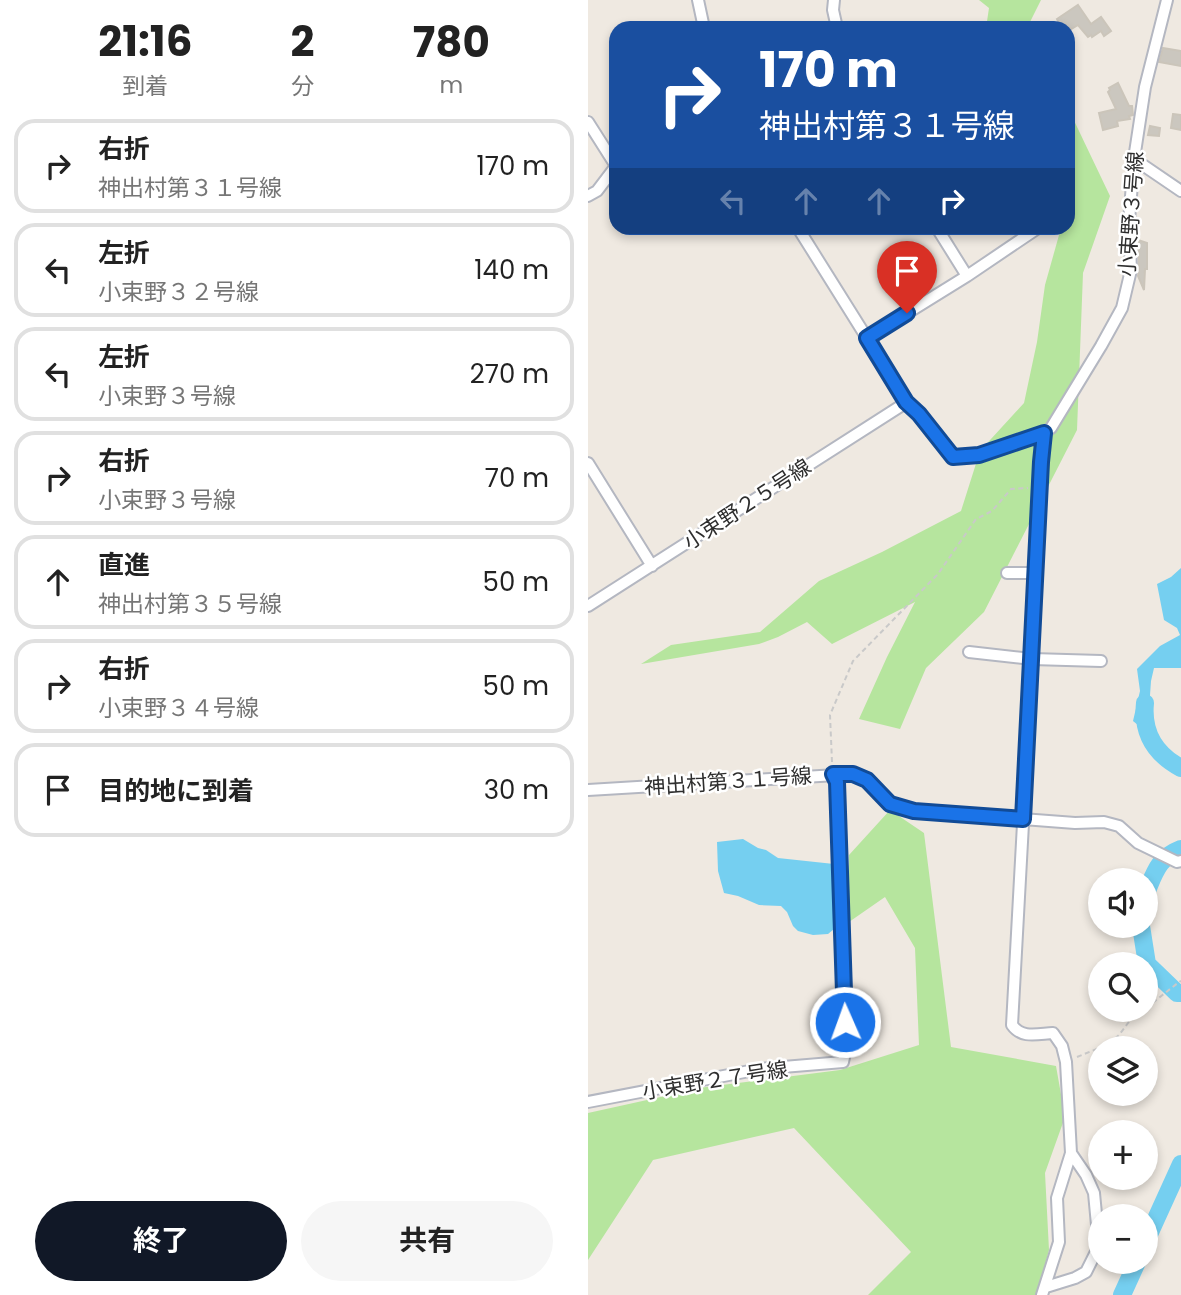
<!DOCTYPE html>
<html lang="ja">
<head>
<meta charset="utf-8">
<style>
	body { margin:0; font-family:Poppins,"Noto Sans JP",sans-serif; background:#f6f6f6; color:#222; height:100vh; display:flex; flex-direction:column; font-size:26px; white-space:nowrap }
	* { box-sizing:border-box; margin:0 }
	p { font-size:23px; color:#767676 }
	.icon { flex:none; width:38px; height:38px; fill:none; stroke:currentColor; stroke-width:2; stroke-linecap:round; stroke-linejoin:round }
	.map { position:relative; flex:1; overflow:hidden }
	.details { display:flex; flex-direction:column; background:#fff; width:588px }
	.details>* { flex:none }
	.banner { position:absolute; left:21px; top:21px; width:466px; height:214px; border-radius:21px; box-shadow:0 4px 10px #0003; background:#1a4fa0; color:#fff; overflow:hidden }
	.buttons { position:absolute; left:500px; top:868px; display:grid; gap:14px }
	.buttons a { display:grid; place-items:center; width:70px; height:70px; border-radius:50%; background:#fff; box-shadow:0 4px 10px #0003; font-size:35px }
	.pin { position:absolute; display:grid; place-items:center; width:60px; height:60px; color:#fff; margin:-72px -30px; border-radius:50% 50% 50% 0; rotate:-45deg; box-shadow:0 0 7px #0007 }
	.pin .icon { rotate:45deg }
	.me { position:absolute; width:77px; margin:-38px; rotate:358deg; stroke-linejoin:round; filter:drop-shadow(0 0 5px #0008) }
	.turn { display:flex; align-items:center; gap:24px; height:147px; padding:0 35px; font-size:32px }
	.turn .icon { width:91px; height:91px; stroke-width:2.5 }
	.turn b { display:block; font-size:49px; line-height:60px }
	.lanes { display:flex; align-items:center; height:66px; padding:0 35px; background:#0003; justify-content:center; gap:35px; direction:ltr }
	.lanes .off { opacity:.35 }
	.eta { display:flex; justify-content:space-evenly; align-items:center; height:119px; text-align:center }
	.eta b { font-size:42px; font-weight:700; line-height:49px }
	.cta { display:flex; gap:14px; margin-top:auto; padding:14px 35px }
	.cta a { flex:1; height:80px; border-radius:42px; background:#111827; color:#fff; font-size:28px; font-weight:700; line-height:80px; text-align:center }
	.cta a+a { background:#f6f6f6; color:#222 }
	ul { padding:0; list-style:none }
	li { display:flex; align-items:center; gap:21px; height:94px; margin:0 14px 10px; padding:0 21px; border:4px solid #e0e0e0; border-radius:21px }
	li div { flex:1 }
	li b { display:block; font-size:26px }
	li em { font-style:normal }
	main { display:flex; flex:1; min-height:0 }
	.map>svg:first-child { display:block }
</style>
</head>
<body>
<main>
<section class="details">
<div class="eta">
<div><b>21:16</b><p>到着</p></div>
<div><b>2</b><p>分</p></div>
<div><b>780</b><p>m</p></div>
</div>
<ul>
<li><svg class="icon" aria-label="right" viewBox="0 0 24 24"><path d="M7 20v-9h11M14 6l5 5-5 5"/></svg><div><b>右折</b><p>神出村第３１号線</p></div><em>170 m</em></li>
<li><svg class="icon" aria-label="left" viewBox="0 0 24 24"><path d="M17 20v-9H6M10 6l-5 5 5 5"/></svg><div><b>左折</b><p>小束野３２号線</p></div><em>140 m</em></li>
<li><svg class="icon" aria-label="left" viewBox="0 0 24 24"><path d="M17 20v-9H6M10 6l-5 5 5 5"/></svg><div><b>左折</b><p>小束野３号線</p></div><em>270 m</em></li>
<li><svg class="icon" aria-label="right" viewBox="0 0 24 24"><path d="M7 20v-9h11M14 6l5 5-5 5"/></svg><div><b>右折</b><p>小束野３号線</p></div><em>70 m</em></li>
<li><svg class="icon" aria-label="ahead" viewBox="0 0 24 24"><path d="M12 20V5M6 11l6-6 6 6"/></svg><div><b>直進</b><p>神出村第３５号線</p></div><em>50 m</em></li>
<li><svg class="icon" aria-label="right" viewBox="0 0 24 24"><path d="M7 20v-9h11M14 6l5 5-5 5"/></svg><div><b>右折</b><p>小束野３４号線</p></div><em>50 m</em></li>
<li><svg class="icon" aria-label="arrive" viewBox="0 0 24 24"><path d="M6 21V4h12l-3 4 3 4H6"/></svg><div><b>目的地に到着</b></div><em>30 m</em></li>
</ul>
<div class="cta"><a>終了</a><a>共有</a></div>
</section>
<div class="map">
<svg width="593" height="1295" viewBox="0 0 593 1295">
	<rect width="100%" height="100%" fill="#efe9e1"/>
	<!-- green -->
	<path fill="#b6e59e" d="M391 0H453L440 26 441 28H398L401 8Z
		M480 108 522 196 495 273 489 430 396 612 338 668 312 729 271 719 299 657 327 602 244 644 219 622 190 637 171 644 53 664 83 645 172 632 231 581 294 552 373 511 392 451 436 403 449 342 457 285 473 228H480Z
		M302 810 336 833 363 1047 468 1066 477 1117 457 1173 461 1250 449 1295H280L323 1252 206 1128 65 1160 0 1260V1113L118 1087 252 1070 331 1045 327 948 297 897 261 922V855Z"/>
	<!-- water -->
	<path fill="#75cff0" d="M593 568V668H566L563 681 560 724 556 730 545 721 552 691 549 669 572 646 592 635 589 628 576 620 569 584 583 577Z
		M155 839 170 848 178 850 190 858 246 864 251 924 246 929 240 934 225 935 210 931 205 926 199 912 193 906 171 905 150 896 136 893 130 871 129 842Z"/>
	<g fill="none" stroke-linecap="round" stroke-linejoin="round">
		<!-- river -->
		<path stroke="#75cff0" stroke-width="18" d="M557 703C554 733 567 754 593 768
			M558 893C567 872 570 858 593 849
			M553 926 559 964 589 993H593
			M558 1241 593 1164
			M534 1295 549 1262"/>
	</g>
	<!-- building -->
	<path fill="#cbc7bf" stroke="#cbc5ba" stroke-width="2" d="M490 5 503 24 513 17 523 31 516 36 513 31 504 37 503 35 500 37 490 25 480 31V28H474L469 19Z
		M575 48 593 51V66L571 62Z
		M530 83 541 106H544L545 115 541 116 542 119 529 121 530 126 515 130 511 113 528 109 520 92 522 90 521 88Z
		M585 114 593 115V130L583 128Z
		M562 126 572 128 571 136 560 135Z
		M550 240 559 243V269H557L556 290 550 276 551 270Z"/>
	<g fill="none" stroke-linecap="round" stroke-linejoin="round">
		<!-- minor casing -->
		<g stroke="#b4b7c1" stroke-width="14">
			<path id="minor" d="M110 0 116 28
				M246 0 245 10 249 28
				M0 122 28 166
				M546 159 593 191
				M0 196 9 191 28 166
				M210 228 319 402 331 414 365 457 392 455 456 433 463 428 513 346 534 308 543 270 541 221 546 159 557 87 579 0
				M349 228 379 276
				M279 338 379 276 450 228
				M0 463 64 566
				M419 573H447
				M0 606 319 402
				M381 652 444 659 513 661
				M0 790 265 774 280 780 302 804 326 811 487 823 516 822 531 826 550 843 589 862 593 861
				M0 1102 172 1069 255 1062 258 1048 249 782 245 774
				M458 1287 487 1278 498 1272 511 1246 506 1193 498 1175 483 1153
				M454 1295 471 1242 469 1198 483 1153 478 1062 474 1046 465 1033C449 1034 434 1039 424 1025L444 659 453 462 456 433"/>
		</g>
		<!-- path -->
		<path stroke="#c9c9c9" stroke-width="2" stroke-dasharray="5 3.5" stroke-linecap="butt" d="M244 762 242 715 265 661 350 574 388 519 404 511 423 489 440 488
			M558 1008 591 982 593 981
			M489 1057 521 1044 531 1035 540 1023 556 1010"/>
		<!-- minor -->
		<use href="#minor" stroke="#fff" stroke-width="10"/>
	</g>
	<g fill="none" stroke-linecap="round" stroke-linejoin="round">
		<!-- route casing -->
		<g stroke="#114b97" stroke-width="18">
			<path id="route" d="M257 1022 249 782 245 774H265L279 780 302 804 326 811 435 819 453 462 456 433 391 455 365 457 331 414 318 402 279 338 319 313"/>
		</g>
		<!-- route -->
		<use href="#route" stroke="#1a73e8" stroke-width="12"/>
	</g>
	<g text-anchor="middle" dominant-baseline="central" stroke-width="5" stroke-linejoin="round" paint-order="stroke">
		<!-- street labels -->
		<g font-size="21" fill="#2e2e2e" stroke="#fff">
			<text transform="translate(543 214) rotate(-86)">小束野３号線</text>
			<text transform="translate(159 504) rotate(-33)">小束野２５号線</text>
			<text transform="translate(140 781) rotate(-4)">神出村第３１号線</text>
			<text transform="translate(127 1080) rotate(-9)">小束野２７号線</text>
		</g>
	</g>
</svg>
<div class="buttons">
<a><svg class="icon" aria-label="sound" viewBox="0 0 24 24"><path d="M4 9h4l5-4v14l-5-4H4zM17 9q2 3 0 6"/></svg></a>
<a><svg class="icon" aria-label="search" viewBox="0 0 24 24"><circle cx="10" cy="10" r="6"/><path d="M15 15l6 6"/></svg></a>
<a><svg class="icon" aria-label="layers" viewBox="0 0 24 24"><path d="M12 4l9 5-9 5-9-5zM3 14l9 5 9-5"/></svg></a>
<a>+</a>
<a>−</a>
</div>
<div class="pin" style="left:319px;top:313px;background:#d93025"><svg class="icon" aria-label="arrive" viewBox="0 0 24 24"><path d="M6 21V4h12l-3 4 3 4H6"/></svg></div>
<svg class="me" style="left:257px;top:1022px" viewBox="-20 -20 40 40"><circle r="17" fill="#1a73e8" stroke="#fff" stroke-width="3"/><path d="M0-11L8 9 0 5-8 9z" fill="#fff"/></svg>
<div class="banner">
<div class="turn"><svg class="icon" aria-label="right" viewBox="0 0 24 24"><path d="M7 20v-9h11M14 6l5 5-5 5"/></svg><div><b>170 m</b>神出村第３１号線</div></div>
<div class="lanes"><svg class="icon off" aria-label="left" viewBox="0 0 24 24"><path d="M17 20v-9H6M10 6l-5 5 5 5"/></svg><svg class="icon off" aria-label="ahead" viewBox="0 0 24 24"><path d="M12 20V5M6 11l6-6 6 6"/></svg><svg class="icon off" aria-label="ahead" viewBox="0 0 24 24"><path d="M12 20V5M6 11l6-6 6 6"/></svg><svg class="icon" aria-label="right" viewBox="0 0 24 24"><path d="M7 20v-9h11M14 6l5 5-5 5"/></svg></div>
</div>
</div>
</main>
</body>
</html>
